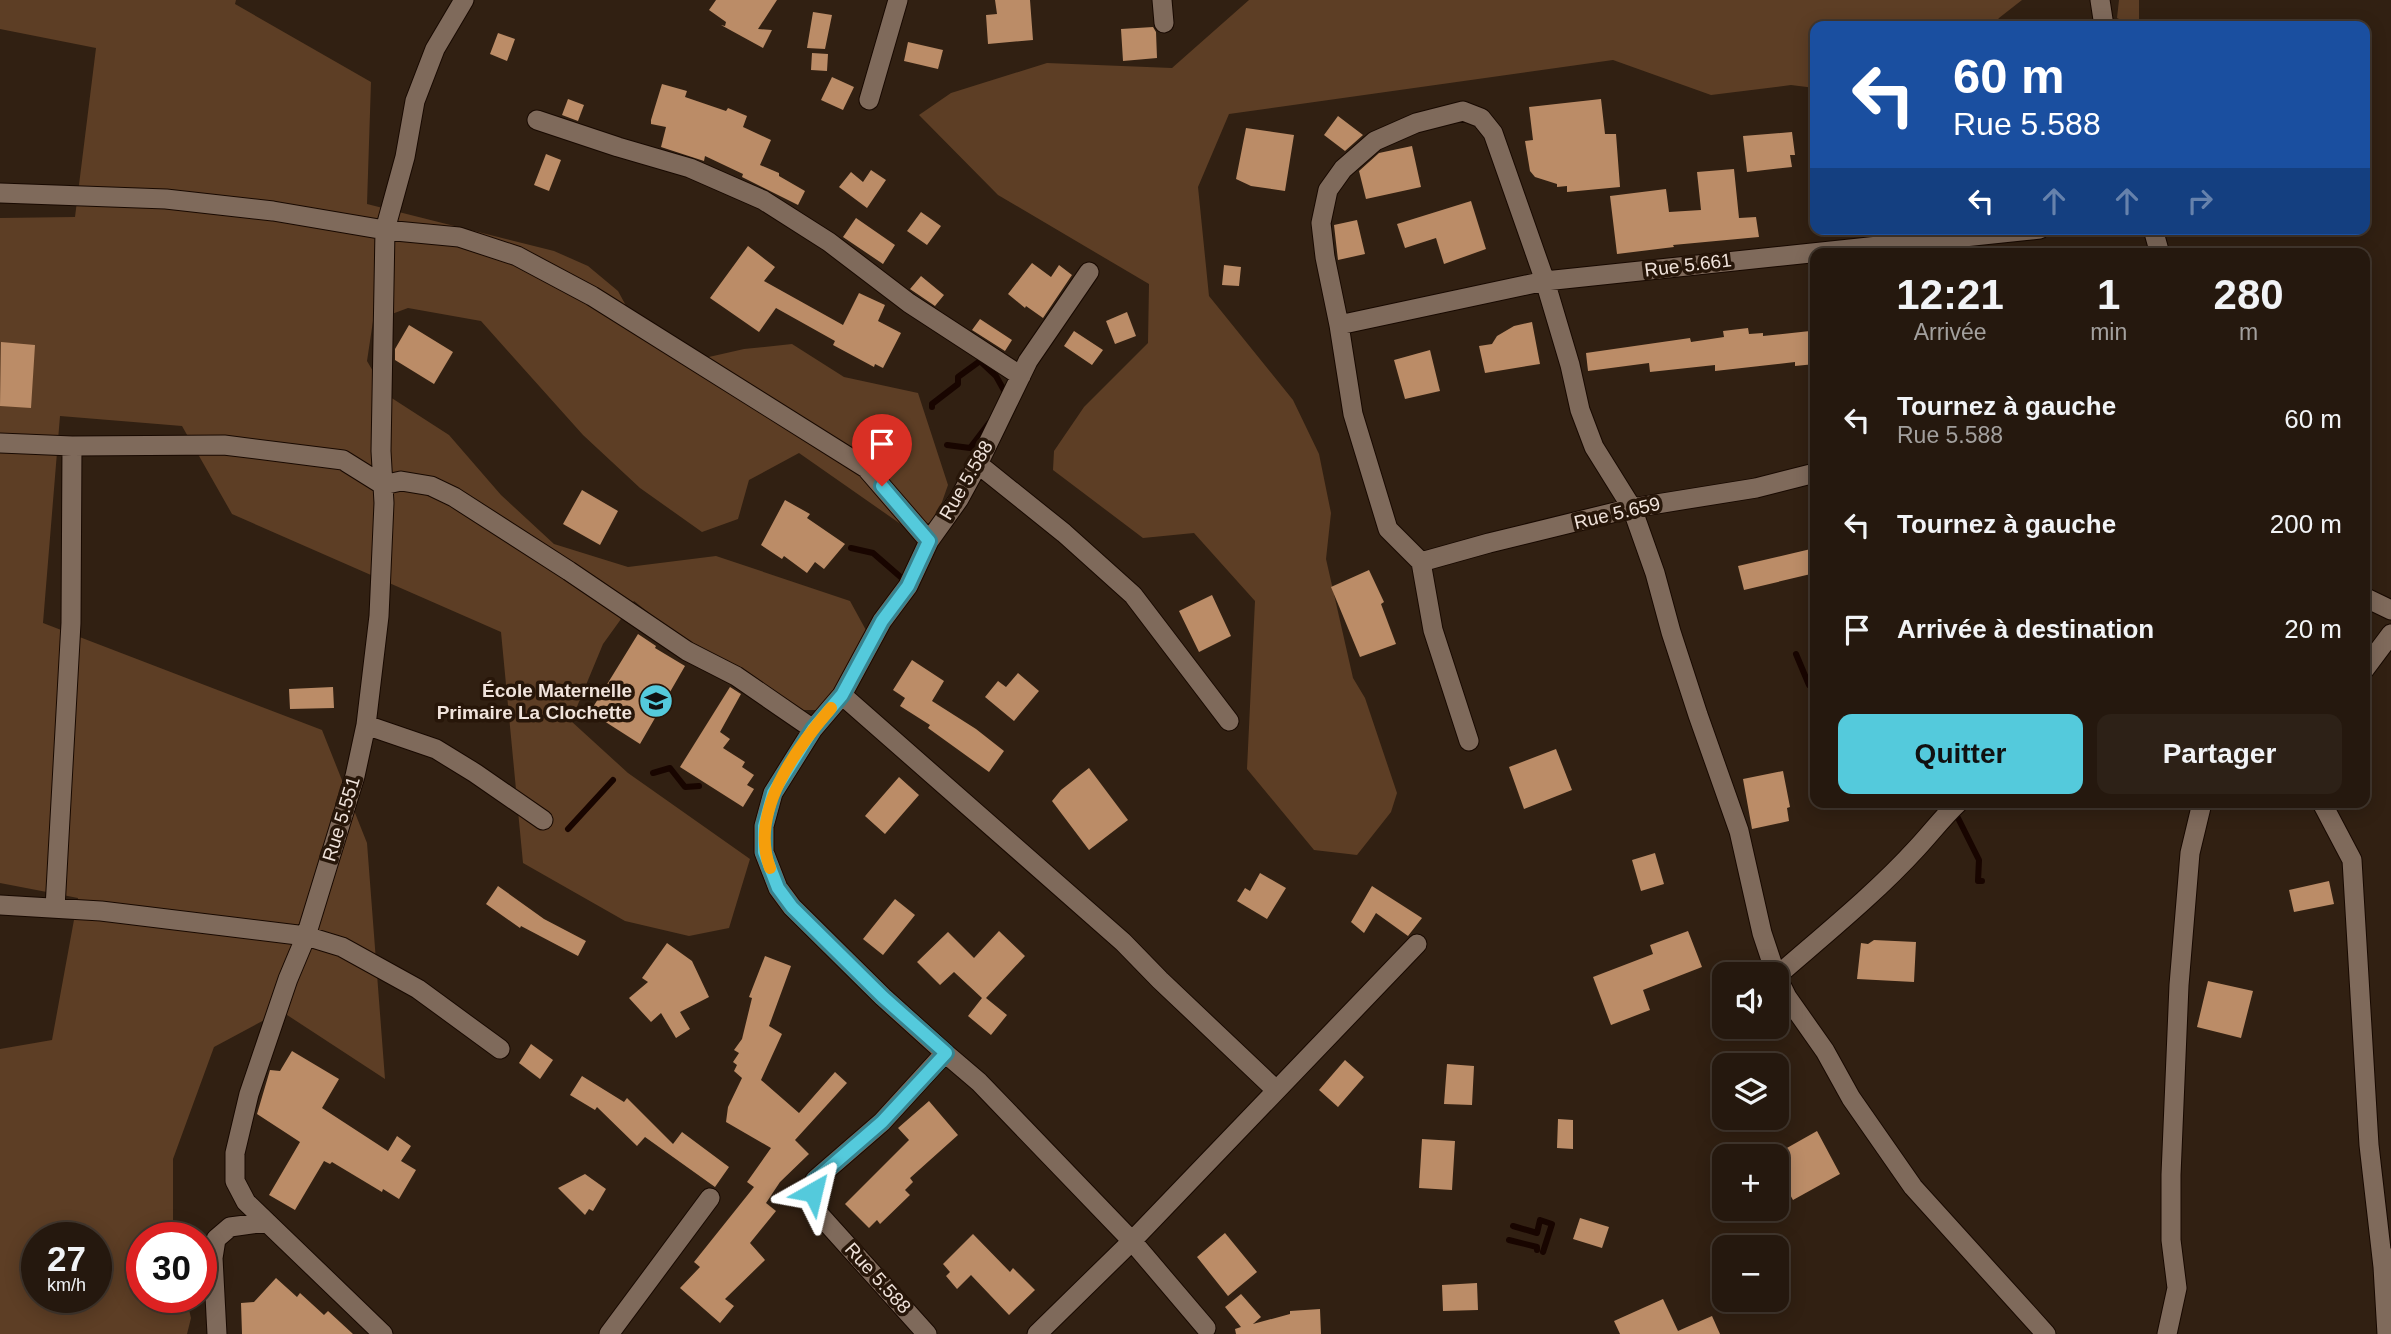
<!DOCTYPE html>
<html lang="fr">
<head>
<meta charset="utf-8">
<style>
	body { margin:0; font-family:Helvetica,sans-serif; background:#2d2117; color:#f1f3f6; height:100vh; display:flex; flex-direction:column; font-size:26px; white-space:nowrap }
	* { box-sizing:border-box; margin:0 }
	p { font-size:23px; color:#a3a09e }
	.icon { flex:none; width:38px; height:38px; fill:none; stroke:currentColor; stroke-width:2; stroke-linecap:round; stroke-linejoin:round }
	.map { position:relative; flex:1; overflow:hidden }
	.side { position:absolute; left:1810px; top:248px; width:560px; height:560px; display:flex; flex-direction:column; background:#25180e; border-radius:14px; box-shadow:0 4px 18px #0003,0 0 0 2px #42372e }
	.side>* { flex:none }
	.top-card { position:absolute; left:1810px; top:21px; width:560px; height:214px; border-radius:14px; box-shadow:0 4px 18px #0003,0 0 0 2px #42372e; background:#1a4fa0; color:#fff; overflow:hidden }
	.controls { position:absolute; left:1712px; top:962px; display:grid; gap:14px }
	.controls a { display:grid; place-items:center; width:77px; height:77px; border-radius:14px; background:#25180e; box-shadow:0 4px 18px #0003,0 0 0 2px #42372e; font-size:35px }
	.speed { position:absolute; left:21px; top:1222px; display:flex; gap:14px; font-size:35px; font-weight:700; text-align:center }
	.speed>* { display:grid; place-content:center; width:91px; height:91px; border-radius:50%; background:#25180e; box-shadow:0 4px 18px #0003,0 0 0 2px #42372e; line-height:1 }
	.speed small { font-size:18px; font-weight:400 }
	.speed .limit { border:10px solid #d22; background:#fff; color:#111 }
	.pin { position:absolute; display:grid; place-items:center; width:60px; height:60px; color:#fff; margin:-72px -30px; border-radius:50% 50% 50% 0; rotate:-45deg; box-shadow:0 0 7px #0007 }
	.pin .icon { rotate:45deg }
	.me { position:absolute; width:77px; margin:-38px; rotate:37deg; stroke-linejoin:round; filter:drop-shadow(0 0 5px #0008) }
	.turn { display:flex; align-items:center; gap:24px; height:147px; padding:0 28px; font-size:32px }
	.turn .icon { width:91px; height:91px; stroke-width:2.5 }
	.turn b { display:block; font-size:49px; line-height:60px }
	.lanes { display:flex; align-items:center; height:66px; padding:0 28px; background:#0003; justify-content:center; gap:35px; direction:ltr }
	.lanes .off { opacity:.35 }
	.eta { display:flex; justify-content:space-evenly; align-items:center; height:119px; text-align:center }
	.eta b { font-size:42px; font-weight:700; line-height:49px }
	.cta { display:flex; gap:14px; margin-top:auto; padding:14px 28px }
	.cta a { flex:1; height:80px; border-radius:14px; background:#54cadc; color:#111; font-size:28px; font-weight:700; line-height:80px; text-align:center }
	.cta a+a { background:#2d2117; color:#f1f3f6 }
	ul { padding:0; list-style:none }
	li { display:flex; align-items:center; gap:21px; height:105px; padding:0 28px }
	li div { flex:1 }
	li b { display:block; font-size:26px }
	li em { font-style:normal }
	.map>svg:first-child { display:block }
</style>
</head>
<body>
<div class="map">
<svg width="2391" height="1334" viewBox="0 0 2391 1334">
	<rect width="100%" height="100%" fill="#312012"/>
	<!-- green -->
	<path fill="#5d3e25" fill-rule="evenodd" d="M0 0H236L235 4 371 82 367 204 554 251 588 266 618 291 637 326 700 359 744 349 792 344 844 377 918 393 948 485 936 519 912 532 799 453 749 480 738 519 702 532 640 488 583 435 481 321 408 308 373 321 367 361 387 395 449 435 501 495 554 544 628 567 716 556 850 601 867 632 822 710H779L727 675 634 601 603 644 571 721 628 773 750 859 729 928 689 936 625 921 523 863 501 632 232 514 182 426 60 416 43 623 322 730 367 843 385 1079 281 1011 214 1047 173 1159V1237H142V1297H186L191 1318 187 1334H0V1049L52 1040 78 898 0 883V218L75 217 96 48 0 29ZM37 1237H96V1297H37Z
		M1249 0H2022L1999 18 1993 26H1815V88L1791 85 1711 95 1613 60 1229 114 1198 187 1209 296 1293 400 1319 454 1331 513 1326 559 1353 678 1365 698 1397 793 1391 812 1357 855 1314 850 1247 769 1255 601 1194 533 1143 538 1053 470 1054 451 1084 407 1148 343 1149 284 998 195 919 115 951 93 1047 63 1172 68Z
		M2119 0H2139V23L2133 26 2117 18Z"/>
	<g fill="none" stroke-linecap="round" stroke-linejoin="round">
		<!-- stream -->
		<path stroke="#180500" stroke-width="6" d="M932 407V404L958 384V377L980 361 996 376 1006 394
			M947 445 970 448 989 423
			M851 548 873 553 904 580
			M1796 654 1809 685
			M653 773 670 768 685 787 699 786
			M1958 818 1979 860 1978 881H1982
			M568 829 613 780
			M1513 1226 1537 1233 1540 1220 1552 1224 1543 1252
			M1509 1240 1537 1247V1250"/>
	</g>
	<!-- building -->
	<path fill="#bb8c67" d="M716 0H777L758 29 772 30 763 48 721 25 725 26 726 22 709 10Z
		M995 0H1030L1033 40 988 44 986 15 997 14Z
		M813 12 832 15 825 49 807 48Z
		M1153 27 1156 32 1157 58 1123 61 1121 29Z
		M498 33 515 39 507 61 490 54Z
		M908 42 943 50 938 69 904 61Z
		M812 53 828 54 827 71 811 70Z
		M832 77 854 87 843 110 821 100Z
		M662 84 687 91 685 97 726 111 728 108 747 116 743 127 771 140 760 165 779 173V176L805 191 798 205 742 177 743 174 705 156 704 161 661 147 666 127 651 124V120Z
		M568 99 584 105 578 121 562 115Z
		M1601 99 1605 134H1616L1620 187 1567 192V186L1557 187V184L1535 177 1530 171 1525 141 1533 140 1529 107Z
		M1338 116 1363 135 1345 151 1324 135Z
		M1246 128 1294 135 1285 191 1251 186 1236 179Z
		M1792 132 1795 155H1790L1792 167 1747 172 1743 136Z
		M1412 146 1421 187 1366 199 1359 171 1379 153Z
		M546 154 561 160 549 191 534 185Z
		M1734 169 1739 218 1756 217 1759 237 1673 245 1674 247 1617 254 1610 196 1666 189 1669 212 1701 210 1697 172Z
		M871 170 886 180 867 208 839 187 851 172 863 182Z
		M1471 201 1486 249 1444 264 1436 238 1405 248 1397 224Z
		M921 212 941 226 927 245 907 231Z
		M856 218 895 245 883 264 843 237Z
		M1357 220 1365 254 1338 260 1334 225Z
		M748 246 775 267 764 281 843 325 859 293 885 305 878 321 901 333 883 368 875 364 874 367 833 345 835 341 776 308 759 332 710 298Z
		M1032 263 1051 277 1059 265 1072 275 1043 318 1026 306 1025 308 1008 294Z
		M1224 265 1241 267 1239 286 1222 285Z
		M921 276 944 295 935 306 910 289Z
		M1127 312 1136 336 1115 344 1106 321Z
		M980 319 1012 340 1005 351 972 330Z
		M1532 322 1540 364 1485 373 1479 346 1492 344 1497 336 1514 326Z
		M409 325 453 352 434 384 395 360V349Z
		M1748 328 1749 334 1763 333V336L1810 331 1815 332V364L1795 366V362L1715 371V365L1650 372 1649 363 1588 371 1586 353 1690 338 1691 342 1724 337 1723 331Z
		M1074 331 1103 350 1092 365 1064 346Z
		M1 342 35 345 31 408 0 406Z
		M1430 350 1440 391 1405 399 1394 360Z
		M582 490 618 511 600 545 563 524Z
		M785 500 810 514 807 518 845 544 824 569 815 562 807 573 784 556 782 559 761 545Z
		M1815 548V573L1744 590 1738 566Z
		M1369 570 1384 602 1381 604 1396 644 1360 657 1331 587Z
		M1212 595 1231 636 1199 652 1179 611Z
		M638 634 656 646 655 648 685 666 640 744 590 712Z
		M912 660 944 681 932 701 976 729 1004 751 989 772 928 728 930 725 900 706 905 698 893 690Z
		M1018 673 1039 691 1014 721 985 697 998 681 1006 687Z
		M333 687 334 708 290 709 289 689Z
		M730 687 741 694 720 732 730 739 723 748 745 762 742 767 754 775 747 785 754 789 743 807 680 767Z
		M1556 749 1572 790 1524 809 1509 767Z
		M1089 768 1128 820 1089 850 1052 801 1061 790Z
		M1783 771 1790 807 1787 808 1789 821 1752 829 1743 779Z
		M899 777 919 795 885 834 865 816Z
		M1655 853 1664 884 1641 891 1632 860Z
		M1260 873 1286 888 1267 919 1237 901 1245 888 1250 891Z
		M2329 881 2334 904 2294 912 2289 890Z
		M498 886 544 919 586 941 578 956 521 926 520 928 486 904Z
		M1372 886 1422 918 1408 936 1376 913 1364 933 1351 922Z
		M895 899 915 915 883 955 863 939Z
		M999 931 1025 956 986 998 1007 1015 991 1035 968 1016 982 998 954 972 940 985 917 962 948 932 974 958Z
		M1688 931 1702 967 1643 990 1650 1010 1611 1025 1593 977 1653 954 1650 945Z
		M1874 940 1916 942 1914 982 1857 979 1861 943 1868 944Z
		M667 943 692 961 709 997 680 1012 690 1029 676 1038 661 1013 651 1022 629 998 648 982 642 978Z
		M765 956 791 966 769 1026 782 1034 761 1080 799 1113 835 1072 847 1083 795 1140 809 1154 780 1182 766 1203 776 1211 750 1243 765 1260 725 1299 734 1306 720 1323 680 1288 700 1267 694 1262 754 1187 747 1182 771 1148 726 1122 728 1107 742 1078 734 1071 737 1065 733 1062 739 1053 734 1050 742 1039 752 998 749 997Z
		M2208 981 2253 991 2241 1038 2197 1027Z
		M531 1044 553 1060 540 1079 519 1063Z
		M292 1051 339 1079 322 1108 388 1151 397 1136 411 1146 401 1161 416 1170 399 1199 383 1189 382 1192 332 1162 330 1164 324 1161 295 1210 269 1195 300 1142 257 1114 270 1070 280 1071Z
		M1345 1060 1364 1077 1338 1107 1319 1090Z
		M1447 1064 1474 1066 1472 1105 1444 1104Z
		M582 1076 624 1102 627 1098 673 1144 682 1132 729 1167 715 1187 645 1137 637 1146 597 1107 595 1110 570 1095Z
		M929 1101 958 1135 910 1178 913 1182 905 1190 910 1195 880 1224 877 1220 869 1228 845 1204 909 1140 898 1128Z
		M1558 1119 1573 1120V1149L1557 1148Z
		M1817 1131 1840 1174 1793 1200 1776 1169V1154Z
		M1422 1139 1455 1141 1452 1190 1419 1188Z
		M585 1174 606 1189 593 1211 589 1209 585 1215 558 1188Z
		M1580 1218 1609 1227 1602 1248 1573 1239Z
		M1225 1233 1257 1272 1228 1296 1197 1257Z
		M973 1234 1010 1272 1013 1268 1035 1290 1009 1315 971 1275 957 1289 946 1276 950 1272 943 1264Z
		M276 1278 297 1297 300 1293 324 1315 328 1311 353 1334H242L241 1303 254 1302Z
		M1477 1283 1478 1310 1443 1311 1442 1285Z
		M1241 1294 1261 1317 1253 1324 1290 1314V1311L1320 1309 1321 1334H1236L1235 1329 1241 1327 1225 1307Z
		M1663 1299 1678 1331 1712 1316 1720 1334H1620L1614 1321Z"/>
	<g fill="none" stroke-linecap="round" stroke-linejoin="round">
		<!-- minor casing -->
		<g stroke="#180901" stroke-width="21">
			<path id="minor" d="M1162 0 1164 23
				M2100 0 2104 26
				M869 100 898 0
				M537 120 618 147 690 168 763 200 829 242 909 303 1021 376
				M0 193 166 199 273 211 385 230 459 237 517 256 592 296 866 468 929 541
				M2153 229 2160 254
				M1339 325 1545 281 2040 229
				M0 443 72 446 224 445 343 460 383 485 401 481 431 486 454 497 569 571 687 651 736 676 813 729
				M978 464 1064 533 1133 595 1229 721
				M1421 562 1489 543 1632 508 1756 488 1815 473
				M2364 597 2391 610
				M2364 670 2391 634
				M842 695 1123 942 1160 980 1276 1090
				M366 725 436 749 475 773 543 820
				M1469 741 1433 630 1421 562 1388 529 1353 414 1339 325 1325 257 1321 223 1328 190 1343 169 1375 141 1416 123 1463 111 1481 118 1493 133 1545 281 1570 365 1580 410 1594 447 1632 508 1655 573 1671 632 1698 715 1739 831 1762 933 1776 975
				M2322 803 2352 860 2369 1145 2383 1267
				M0 905 101 911 306 936 342 947 418 989 500 1049
				M55 908 71 623 72 446
				M1776 975 1787 997 1825 1051 1851 1098 1913 1187 2046 1334
				M1777 976C1824 935 1875 894 1917 848 1931 833 1943 817 1958 803
				M945 1053 979 1082 1132 1241 1206 1328
				M217 1334 213 1258 216 1239 230 1227 267 1222
				M383 1334 246 1202 235 1181V1153L249 1094 288 979 306 936 355 776 366 725 379 616 384 503 381 451 385 230 405 157 415 101 435 49 464 0
				M609 1334 710 1198
				M927 1334 819 1214C813 1201 812 1194 815 1180L882 1122 945 1053 883 997 792 907 778 888 764 852V826L773 793 813 729 842 695 882 621 908 586 929 541 959 499 978 464 1028 361 1089 272
				M1037 1334 1132 1241 1417 944
				M2167 1334 2177 1288 2171 1240V1175L2179 985 2190 853 2202 803
				M2387 1334 2383 1267 2390 1258"/>
		</g>
		<!-- minor -->
		<use href="#minor" stroke="#7f6a5b" stroke-width="19"/>
	</g>
	<g fill="none" stroke-linecap="round" stroke-linejoin="round">
		<!-- route casing -->
		<g stroke="#37838f" stroke-width="18">
			<path id="route" d="M813 1192 815 1180 882 1122 946 1053 883 997 792 907 778 888 764 852V826L773 793 813 729 842 695 882 621 908 586 929 541 882 486"/>
		</g>
		<!-- route -->
		<use href="#route" stroke="#54cadc" stroke-width="12"/>
		<!-- slow -->
		<path stroke="#f59e0b" stroke-width="12" d="M770 868C749 812 795 750 831 708"/>
	</g>
	<!-- icons -->
	<defs>
		<g id="school-disc" transform="scale(1.75)"><circle r="9.5" fill="#54cadc" stroke="#271609"/><path d="M0-5L7-2L0 1L-7-2ZM-4 1L0 2.5L4 1V4Q0 6-4 4Z" fill="#111"/></g>
	</defs>
	<g fill-rule="evenodd">
		<use href="#school-disc" x="656" y="701"/>
	</g>
	<g text-anchor="middle" dominant-baseline="central" stroke-width="7" stroke-linejoin="round" paint-order="stroke">
		<!-- street labels -->
		<g font-size="19" fill="#f0e3db" stroke="#271609">
			<text transform="translate(1688 265) rotate(-7)">Rue 5.661</text>
			<text transform="translate(966 480) rotate(-60)">Rue 5.588</text>
			<text transform="translate(1617 513) rotate(-13)">Rue 5.659</text>
			<text transform="translate(341 819) rotate(-73)">Rue 5.551</text>
			<text transform="translate(878 1278) rotate(48)">Rue 5.588</text>
		</g>
		<!-- poi labels -->
		<g font-size="19" font-weight="bold" fill="#f0e3db" stroke="#271609" text-anchor="end">
			<text x="632" y="690">École Maternelle<tspan x="632" dy="22">Primaire La Clochette</tspan></text>
		</g>
	</g>
</svg>
<div class="controls">
<a><svg class="icon" aria-label="sound" viewBox="0 0 24 24"><path d="M4 9h4l5-4v14l-5-4H4zM17 9q2 3 0 6"/></svg></a>
<a><svg class="icon" aria-label="layers" viewBox="0 0 24 24"><path d="M12 4l9 5-9 5-9-5zM3 14l9 5 9-5"/></svg></a>
<a>+</a>
<a>−</a>
</div>
<div class="speed"><div>27<small>km/h</small></div><div class="limit">30</div></div>
<div class="pin" style="left:882px;top:486px;background:#d93025"><svg class="icon" aria-label="arrive" viewBox="0 0 24 24"><path d="M6 21V4h12l-3 4 3 4H6"/></svg></div>
<svg class="me" style="left:813px;top:1192px" viewBox="-20 -20 40 40"><path d="M0-17L14 15 0 8-14 15z" fill="#54cadc" stroke="#fff" stroke-width="4"/></svg>
<div class="top-card">
<div class="turn"><svg class="icon" aria-label="left" viewBox="0 0 24 24"><path d="M17 20v-9H6M10 6l-5 5 5 5"/></svg><div><b>60 m</b>Rue 5.588</div></div>
<div class="lanes"><svg class="icon" aria-label="left" viewBox="0 0 24 24"><path d="M17 20v-9H6M10 6l-5 5 5 5"/></svg><svg class="icon off" aria-label="ahead" viewBox="0 0 24 24"><path d="M12 20V5M6 11l6-6 6 6"/></svg><svg class="icon off" aria-label="ahead" viewBox="0 0 24 24"><path d="M12 20V5M6 11l6-6 6 6"/></svg><svg class="icon off" aria-label="right" viewBox="0 0 24 24"><path d="M7 20v-9h11M14 6l5 5-5 5"/></svg></div>
</div>
<section class="side">
<div class="eta">
<div><b>12:21</b><p>Arrivée</p></div>
<div><b>1</b><p>min</p></div>
<div><b>280</b><p>m</p></div>
</div>
<ul>
<li><svg class="icon" aria-label="left" viewBox="0 0 24 24"><path d="M17 20v-9H6M10 6l-5 5 5 5"/></svg><div><b>Tournez à gauche</b><p>Rue 5.588</p></div><em>60 m</em></li>
<li><svg class="icon" aria-label="left" viewBox="0 0 24 24"><path d="M17 20v-9H6M10 6l-5 5 5 5"/></svg><div><b>Tournez à gauche</b></div><em>200 m</em></li>
<li><svg class="icon" aria-label="arrive" viewBox="0 0 24 24"><path d="M6 21V4h12l-3 4 3 4H6"/></svg><div><b>Arrivée à destination</b></div><em>20 m</em></li>
</ul>
<div class="cta"><a>Quitter</a><a>Partager</a></div>
</section>
</div>
</body>
</html>
